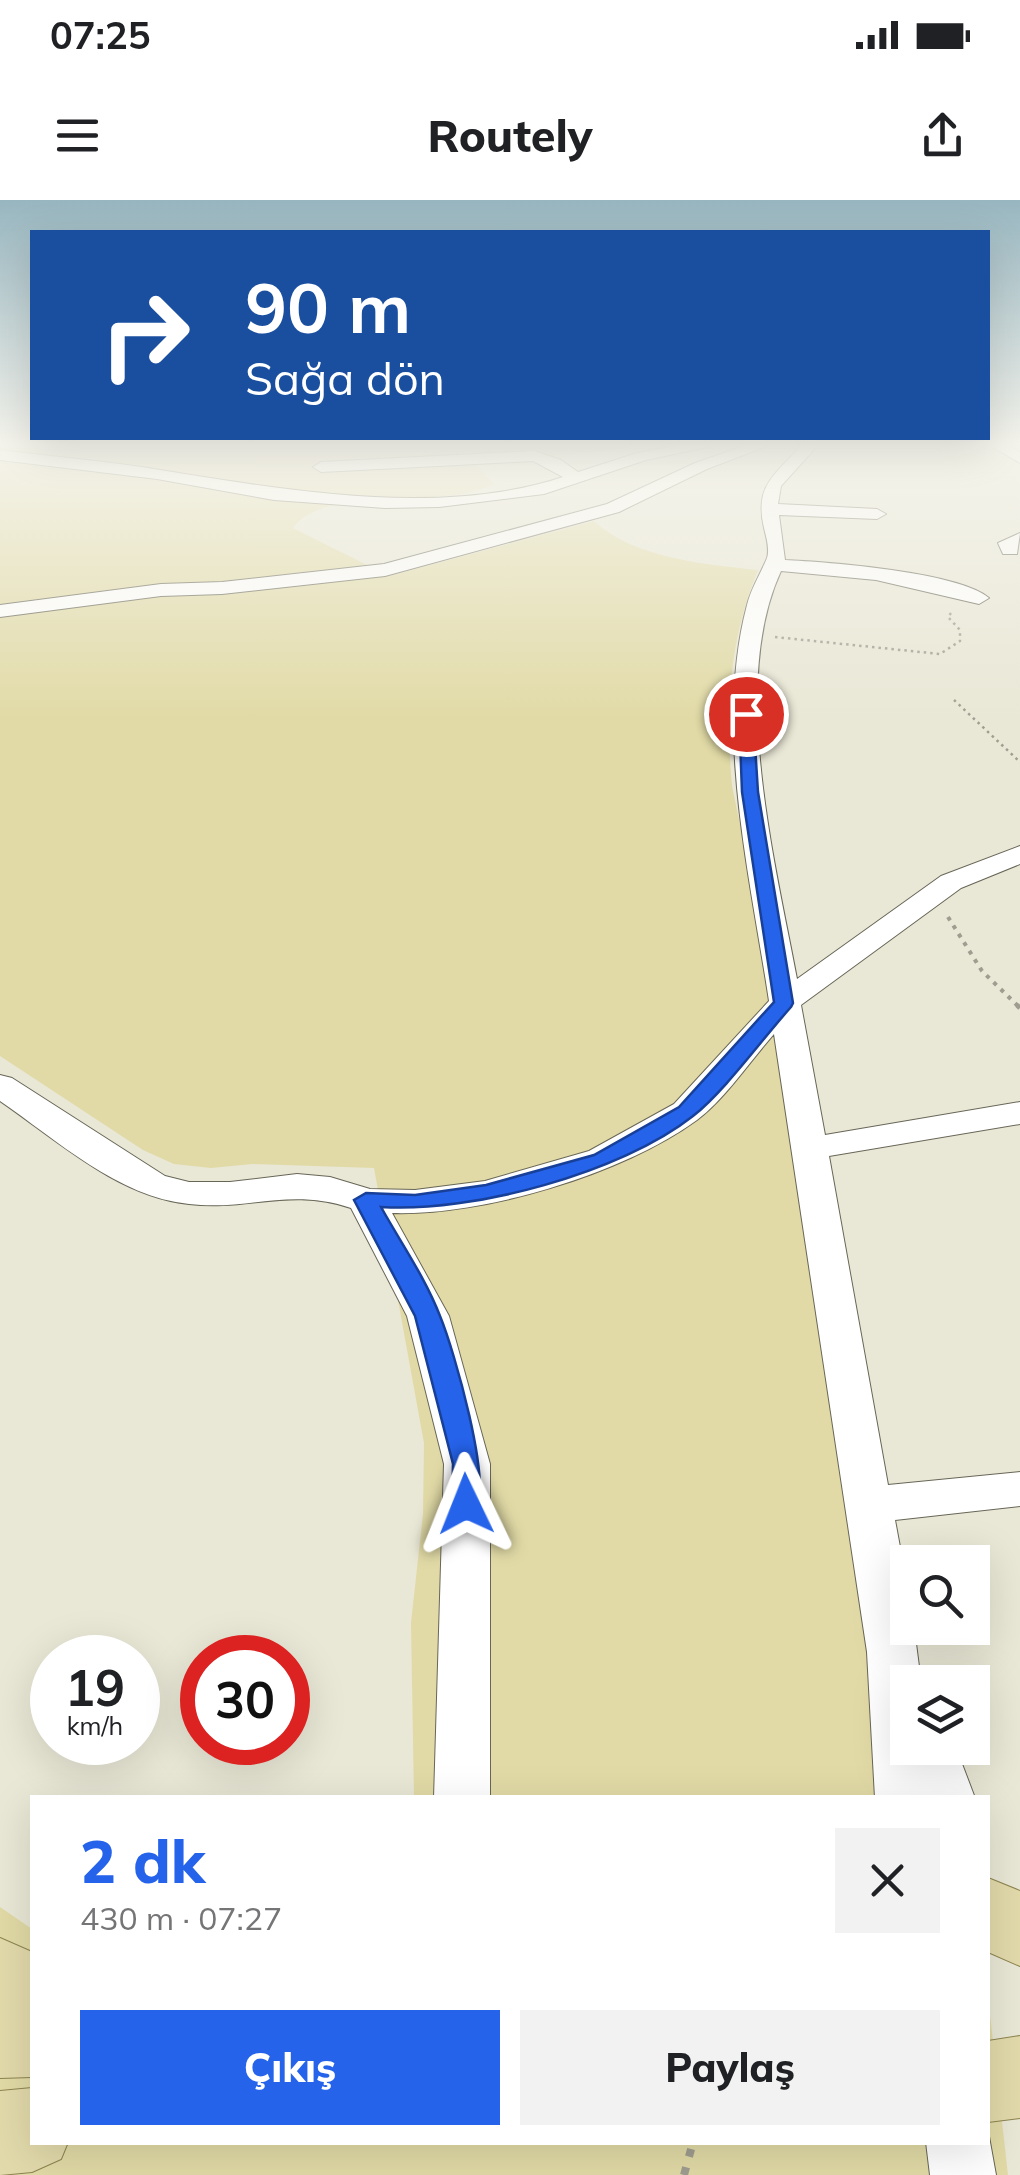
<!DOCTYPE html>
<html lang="tr">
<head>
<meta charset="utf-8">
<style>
	body { margin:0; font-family:Mulish,sans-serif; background:#f2f2f2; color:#202124; height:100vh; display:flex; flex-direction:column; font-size:38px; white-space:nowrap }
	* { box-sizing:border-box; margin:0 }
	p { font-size:32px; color:#757577 }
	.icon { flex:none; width:55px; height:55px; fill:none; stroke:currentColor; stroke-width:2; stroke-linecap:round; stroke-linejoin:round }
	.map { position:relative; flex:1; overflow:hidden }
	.details { position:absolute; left:30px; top:1595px; width:960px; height:350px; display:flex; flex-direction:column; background:#fff; border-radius:0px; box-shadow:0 10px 40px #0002 }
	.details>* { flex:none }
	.guide { position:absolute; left:30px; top:30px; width:960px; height:210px; border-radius:0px; box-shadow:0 10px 40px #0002; background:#1a4fa0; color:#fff; overflow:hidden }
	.buttons { position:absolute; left:890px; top:1345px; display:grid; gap:20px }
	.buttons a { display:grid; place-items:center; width:100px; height:100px; border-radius:0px; background:#fff; box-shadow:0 10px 40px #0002; font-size:50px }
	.speed { position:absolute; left:30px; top:1435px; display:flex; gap:20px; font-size:50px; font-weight:700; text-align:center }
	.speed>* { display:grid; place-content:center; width:130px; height:130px; border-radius:50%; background:#fff; box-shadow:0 10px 40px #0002; line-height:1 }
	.speed small { font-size:25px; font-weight:400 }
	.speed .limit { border:15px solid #d22; background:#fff; color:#111 }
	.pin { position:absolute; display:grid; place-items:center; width:85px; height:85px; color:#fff; margin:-42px; border:5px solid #fff; border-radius:50%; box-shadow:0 2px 10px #0007 }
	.me { position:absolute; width:110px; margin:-55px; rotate:358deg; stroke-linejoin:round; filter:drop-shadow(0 0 8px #0008) }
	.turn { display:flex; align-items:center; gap:35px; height:210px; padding:0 50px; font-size:45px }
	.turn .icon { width:130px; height:130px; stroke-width:2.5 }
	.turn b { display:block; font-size:70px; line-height:85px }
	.round { display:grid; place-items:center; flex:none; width:105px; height:105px; border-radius:0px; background:#f2f2f2 }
	.overview { display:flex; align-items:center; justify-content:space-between; height:170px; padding:0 50px }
	h1 { font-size:60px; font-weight:800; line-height:75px; color:#2563eb }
	.action { display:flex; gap:20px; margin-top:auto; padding:20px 50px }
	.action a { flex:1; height:115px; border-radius:0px; background:#2563eb; color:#fff; font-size:40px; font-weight:800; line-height:115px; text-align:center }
	.action a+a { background:#f2f2f2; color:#202124 }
	.status { display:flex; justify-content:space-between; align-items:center; height:70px; padding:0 50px; background:#fff; direction:ltr }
	.status svg { height:28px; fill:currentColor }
	header { display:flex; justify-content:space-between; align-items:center; height:130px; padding:0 50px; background:#fff; font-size:45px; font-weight:800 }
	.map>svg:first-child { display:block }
</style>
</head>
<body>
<div class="status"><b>07:25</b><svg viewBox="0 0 49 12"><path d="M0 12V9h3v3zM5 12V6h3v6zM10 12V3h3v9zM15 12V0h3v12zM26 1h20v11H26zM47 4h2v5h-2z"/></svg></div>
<header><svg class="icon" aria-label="menu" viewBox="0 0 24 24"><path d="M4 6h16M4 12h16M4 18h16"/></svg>Routely<svg class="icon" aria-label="share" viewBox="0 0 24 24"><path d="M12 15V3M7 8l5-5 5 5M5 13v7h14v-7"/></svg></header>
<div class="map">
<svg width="1020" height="1975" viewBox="0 0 1020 1975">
	<rect width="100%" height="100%" fill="#e9e7d5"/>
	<!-- green -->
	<path fill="#e1daa6" d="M0 245H622L627 249 474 263 494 284C443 311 326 283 293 328L389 376 594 321C635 359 705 364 758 370 729 441 725 511 732 586L908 1428H911L922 1482H908V1548H936L947 1597H414L411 1423 423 1314 424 1243 374 968 252 964 211 968 174 964 143 950 0 856Z
		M0 1707 32 1729V1942H988V1797L1008 1975H0Z"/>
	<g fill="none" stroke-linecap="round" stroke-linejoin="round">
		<!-- minor casing -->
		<g stroke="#686657" stroke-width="2">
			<path id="minor" d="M681 245H716L646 260 544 294 439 307 385 308 274 300 157 279 0 260V250C53 257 107 261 160 270 287 290 438 318 563 277L533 261 321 272 313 267 321 262 534 251 561 260 578 272 637 253Z
				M747 245H770L707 269 619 312 385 376 222 394 161 396 0 417V405L161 384 222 382 384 364 607 304 695 263Z
				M802 245H818L781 286 778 304 877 309 886 314 877 319 779 315 785 360C828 362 959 372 989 398L979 404 876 380 781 371C729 483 775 661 797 779L941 676 1020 646V664L961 688 801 805 825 935 1020 902V924L829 956 888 1285 1020 1272V1306L895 1320 908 1390V1428H914L921 1482H908V1548H956L975 1598H875L867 1452 774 834C750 861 726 898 697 920 623 974 483 1016 392 1013L449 1116 490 1264V1598H434L444 1264 407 1116 351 1008C290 987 248 1011 189 1004 118 997 57 940 0 901V875L12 878 165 976 189 982H230L297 974 330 977 370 989 415 990 485 981 589 951 674 904 769 801C750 676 714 529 747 405 751 388 762 371 767 358 770 349 766 336 764 328 754 285 775 275 802 245Z
				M989 245H1008L1020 252V263Z
				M1020 333 1017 354H1003L998 343Z
				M988 1931 996 1975H930L926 1942H988Z"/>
		</g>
		<!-- major casing -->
		<g stroke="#8d844f" stroke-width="2">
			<path id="major" d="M988 1678 1020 1691V1766L988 1752Z
				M0 1738 32 1752V1877L0 1878Z
				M1020 1836V1918L988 1922V1841Z
				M32 1888V1942H68L61 1959 32 1972 0 1975V1891Z"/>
		</g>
		<!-- path-far3 -->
		<path stroke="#9f9d8f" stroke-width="2.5" stroke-dasharray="2.5 4" stroke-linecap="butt" d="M775 437 940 454 960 441V430L948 417 951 413
			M954 500 1020 562"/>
		<!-- path-far2 -->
		<path stroke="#9f9d8f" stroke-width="4" stroke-dasharray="4 6" stroke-linecap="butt" d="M948 717 982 771 1019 807"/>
		<!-- path-far1 -->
		<path stroke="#9f9d8f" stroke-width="5" stroke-dasharray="5 8" stroke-linecap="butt" d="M1017 805 1020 808"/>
		<!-- path -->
		<path stroke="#9f9d8f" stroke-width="8" stroke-dasharray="8 11" stroke-linecap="butt" d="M684 1975 693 1942"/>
		<!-- minor -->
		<use href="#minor" fill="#fff" fill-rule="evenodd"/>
		<!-- major -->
		<use href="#major" fill="#e2daab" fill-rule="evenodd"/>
	</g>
	<!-- sky -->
	<linearGradient id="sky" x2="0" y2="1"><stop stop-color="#98b6c0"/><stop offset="0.47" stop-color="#f5f4ec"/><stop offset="1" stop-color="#f5f4ec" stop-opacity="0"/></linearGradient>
	<rect width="1020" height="521" fill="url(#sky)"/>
	<!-- route -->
	<path fill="#2563eb" stroke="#184099" stroke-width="2.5" d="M746 510 753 514 758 592 793 803 791 807C763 838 724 892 693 916 621 973 472 1013 381 1007 401 1043 426 1079 440 1116 454 1150 492 1282 476 1311L466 1314 456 1311 452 1304 453 1264 415 1116 354 1000 366 993 415 995 486 985 594 955 679 907 774 802 742 592 739 514Z"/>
</svg>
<div class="buttons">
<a><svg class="icon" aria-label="search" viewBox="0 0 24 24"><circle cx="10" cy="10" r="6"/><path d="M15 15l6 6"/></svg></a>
<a><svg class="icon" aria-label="layers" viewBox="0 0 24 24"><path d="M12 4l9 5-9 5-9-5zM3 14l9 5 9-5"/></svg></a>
</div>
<div class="speed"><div>19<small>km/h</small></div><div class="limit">30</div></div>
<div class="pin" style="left:746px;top:514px;background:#d93025"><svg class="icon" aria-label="arrive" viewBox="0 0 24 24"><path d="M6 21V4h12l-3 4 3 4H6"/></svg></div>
<svg class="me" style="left:466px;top:1304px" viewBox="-20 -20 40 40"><path d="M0-17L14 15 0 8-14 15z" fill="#2563eb" stroke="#fff" stroke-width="4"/></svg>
<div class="guide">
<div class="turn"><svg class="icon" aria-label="right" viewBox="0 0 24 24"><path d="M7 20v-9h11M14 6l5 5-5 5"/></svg><div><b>90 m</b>Sağa dön</div></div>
</div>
<section class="details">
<div class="overview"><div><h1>2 dk</h1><p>430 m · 07:27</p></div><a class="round"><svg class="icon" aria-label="close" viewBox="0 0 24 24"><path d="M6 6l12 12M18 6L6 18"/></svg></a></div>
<div class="action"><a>Çıkış</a><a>Paylaş</a></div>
</section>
</div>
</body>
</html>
